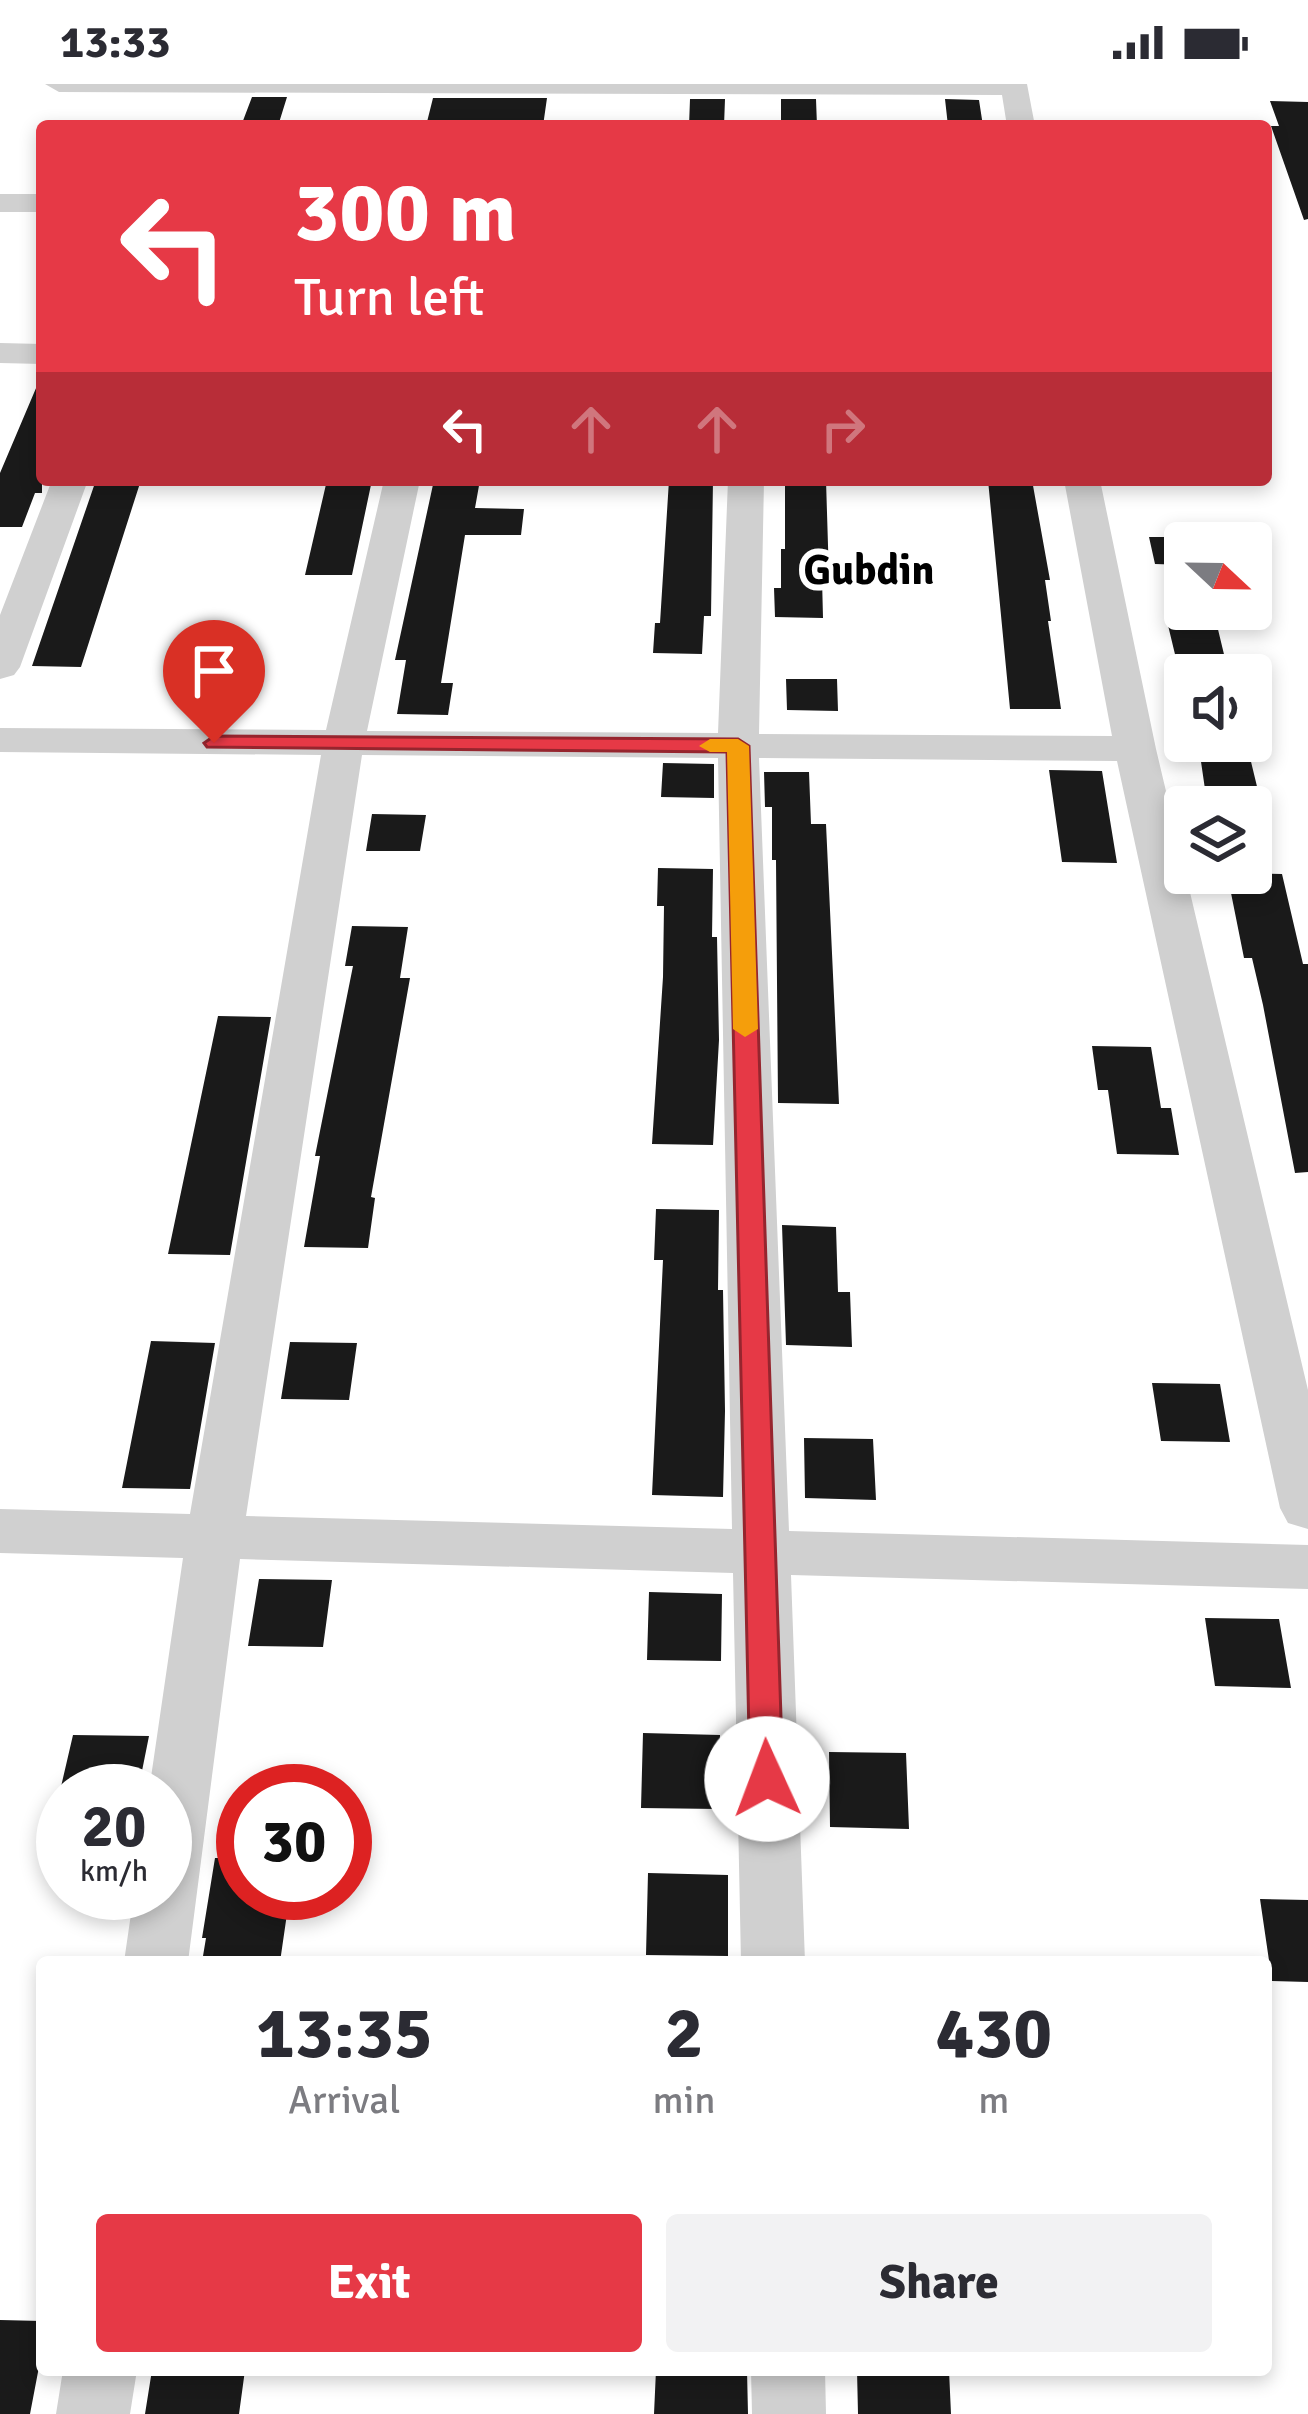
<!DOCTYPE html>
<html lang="en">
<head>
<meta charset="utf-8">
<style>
	body { margin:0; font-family:Signika,sans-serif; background:#f2f2f3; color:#2b2b33; height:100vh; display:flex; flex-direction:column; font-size:45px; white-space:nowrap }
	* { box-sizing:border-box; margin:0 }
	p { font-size:39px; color:#7c7c81 }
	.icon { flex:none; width:66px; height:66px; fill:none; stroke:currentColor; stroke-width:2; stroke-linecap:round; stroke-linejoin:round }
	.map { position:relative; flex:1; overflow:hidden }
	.side { position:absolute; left:36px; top:1872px; width:1236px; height:420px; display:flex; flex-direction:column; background:#fff; border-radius:12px; box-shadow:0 6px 18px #0003 }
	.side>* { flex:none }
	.guide { position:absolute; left:36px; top:36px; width:1236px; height:366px; border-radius:12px; box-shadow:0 6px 18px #0003; background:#e63946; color:#fff; overflow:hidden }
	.needle { width:78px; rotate:112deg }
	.tools { position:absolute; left:1164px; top:438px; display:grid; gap:24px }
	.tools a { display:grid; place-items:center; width:108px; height:108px; border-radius:12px; background:#fff; box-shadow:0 6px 18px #0003; font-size:60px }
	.speed { position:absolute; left:36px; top:1680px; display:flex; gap:24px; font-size:60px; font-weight:700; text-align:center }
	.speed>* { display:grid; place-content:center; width:156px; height:156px; border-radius:50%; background:#fff; box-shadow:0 6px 18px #0003; line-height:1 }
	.speed small { font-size:30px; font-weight:400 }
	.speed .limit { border:18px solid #d22; background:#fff; color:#111 }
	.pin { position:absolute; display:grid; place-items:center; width:102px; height:102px; color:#fff; margin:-123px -51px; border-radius:50% 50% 50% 0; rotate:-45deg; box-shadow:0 0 12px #0007 }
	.pin .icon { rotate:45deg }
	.me { position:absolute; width:132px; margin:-66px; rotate:358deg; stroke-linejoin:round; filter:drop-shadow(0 0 9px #0008) }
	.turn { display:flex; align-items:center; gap:42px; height:252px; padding:0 60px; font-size:54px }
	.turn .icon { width:156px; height:156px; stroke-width:2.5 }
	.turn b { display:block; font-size:84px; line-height:102px }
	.lanes { display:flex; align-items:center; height:114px; padding:0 60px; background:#0003; justify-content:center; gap:60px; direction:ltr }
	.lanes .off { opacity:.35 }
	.eta { display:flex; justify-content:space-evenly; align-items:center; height:204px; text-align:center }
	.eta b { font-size:72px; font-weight:800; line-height:84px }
	.primary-button { display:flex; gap:24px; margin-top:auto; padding:24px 60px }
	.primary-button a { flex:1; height:138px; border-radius:12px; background:#e63946; color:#fff; font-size:48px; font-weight:800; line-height:138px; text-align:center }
	.primary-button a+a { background:#f2f2f3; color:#2b2b33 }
	.status { display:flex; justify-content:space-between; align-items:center; height:84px; padding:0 60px; background:#fff; direction:ltr }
	.status svg { height:33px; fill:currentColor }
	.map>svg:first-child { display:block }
</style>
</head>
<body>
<div class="status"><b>13:33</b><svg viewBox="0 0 49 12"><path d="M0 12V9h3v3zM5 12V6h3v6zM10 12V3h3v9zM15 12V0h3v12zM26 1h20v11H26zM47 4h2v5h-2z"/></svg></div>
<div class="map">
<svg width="1308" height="2330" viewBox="0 0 1308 2330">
	<rect width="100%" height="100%" fill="#fff"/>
	<!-- building -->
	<path fill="#1a1a1a" d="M252 13H287L278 42H241Z
		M433 14H547L543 42H426Z
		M690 15H725L724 42H689Z
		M781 15H816L817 42H781Z
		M945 15 979 16 983 42H948Z
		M1270 17 1308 18V135L1304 136 1271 42H1279Z
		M42 290V409H35L22 443H0V389Z
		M96 396H141L81 583 32 582Z
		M327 396H372L352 491H305Z
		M434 396H480L475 424 524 425 521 451H465L441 599H453L448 631 397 630 406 576H395Z
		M669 396H713L711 532H704L702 570 653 569 655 539H660Z
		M785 396H826L829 494H822L823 534 775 533 774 504H781V465H785Z
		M988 396H1032L1050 496H1045L1051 537H1048L1061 625H1010Z
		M1149 453H1185V481L1155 480Z
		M1166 533H1215L1229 591H1180Z
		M786 595H837L838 627 787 626Z
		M1198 657H1246L1261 719H1207Z
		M663 679 714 680V714L661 713Z
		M1049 686 1102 687 1117 779 1062 778Z
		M764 688H809L811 740H826L839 1020 778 1019 776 776H772V723H765Z
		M372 730 426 731 420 767H366Z
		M658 784 713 785 712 853H717L719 956 713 1061 652 1060 663 893 664 822H657Z
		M1227 789 1282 790 1303 880H1308V1088L1295 1089 1263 921 1252 874H1244Z
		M352 842 408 843 400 894H410L371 1113 375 1114 368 1164 304 1163 320 1072H315L353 882H345Z
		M218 932 271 933 230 1171 168 1170Z
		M1092 962 1151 963 1161 1024H1171L1179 1071 1117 1070 1108 1006H1098Z
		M656 1125 719 1126 718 1206H723L725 1327 723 1413 652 1411 663 1176H654Z
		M782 1141 836 1143 838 1208H850L852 1263 786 1261Z
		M151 1257 215 1259 190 1405 122 1404Z
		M290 1258 357 1259 349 1316 281 1315Z
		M1152 1299 1220 1300 1230 1358 1161 1357Z
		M804 1354 873 1355 876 1416 805 1414Z
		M259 1495 332 1496 323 1563 248 1562Z
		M649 1508 722 1510 721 1577 647 1576Z
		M1205 1534 1279 1535 1291 1604 1215 1602Z
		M643 1649 720 1651 719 1725 641 1724Z
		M73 1651 149 1652 138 1707H60Z
		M829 1668 906 1669 909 1745 830 1743Z
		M215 1774H243V1809H290L280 1878H202L206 1854H202Z
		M648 1789 728 1791V1872L646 1871Z
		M1260 1815 1308 1816V1898L1272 1897Z
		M0 2236 42 2237V2267L30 2330H0Z
		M152 2286H245L239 2330H145Z
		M656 2286H747L748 2330H654Z
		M857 2286H949L951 2330H858Z"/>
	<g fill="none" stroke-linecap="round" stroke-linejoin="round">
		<!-- minor -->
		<path fill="#d0d0d0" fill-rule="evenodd" d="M45 0H1027L1035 42H1007L1002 11 59 8Z
			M0 110H42V128H0Z
			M0 259 42 260V280L0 279Z
			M52 396H88L20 583 14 591 0 595V531Z
			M384 396H420L367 647 718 649 728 396H764L759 650 1112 652 1064 396H1100L1156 665 1308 1306V1445L1288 1439 1280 1424 1117 677 759 674 789 1447 1308 1461V1505L791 1491 805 1878H741L733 1489 240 1475 188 1878H124L134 1809H165V1707H149L183 1474 0 1469V1425L190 1430 321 671 0 668V644L326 646ZM362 671 718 674 732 1445 246 1432Z
			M63 2286H137L130 2330H56Z
			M751 2286H825L826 2330H752Z"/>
	</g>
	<!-- route -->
	<path fill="#e63946" stroke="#96252e" stroke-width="3" d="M214 652 738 655 749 662 783 1695 778 1705 767 1709 755 1705 750 1695 727 668 207 663 204 659Z"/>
	<!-- slow -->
	<path fill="#f59e0b" d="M738 655 749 662 758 945 745 953 733 945 727 668H710L699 662 710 655Z"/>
	<g text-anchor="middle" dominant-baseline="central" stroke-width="12" stroke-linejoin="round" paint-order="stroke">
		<!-- far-quarter labels -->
		<g font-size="42" font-weight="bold" fill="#000" stroke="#fff">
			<text x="869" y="486">Gubdin</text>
		</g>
	</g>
</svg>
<div class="tools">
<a><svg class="needle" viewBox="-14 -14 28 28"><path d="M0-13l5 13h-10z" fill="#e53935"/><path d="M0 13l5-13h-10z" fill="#7c7c81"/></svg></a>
<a><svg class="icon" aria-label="sound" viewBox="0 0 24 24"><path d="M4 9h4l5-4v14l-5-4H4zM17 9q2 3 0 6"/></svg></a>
<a><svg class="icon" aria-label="layers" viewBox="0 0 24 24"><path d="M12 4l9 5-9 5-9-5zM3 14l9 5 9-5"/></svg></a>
</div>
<div class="speed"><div>20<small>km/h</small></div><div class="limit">30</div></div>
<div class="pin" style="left:214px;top:659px;background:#d93025"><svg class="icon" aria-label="arrive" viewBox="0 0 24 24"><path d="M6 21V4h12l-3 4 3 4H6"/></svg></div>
<svg class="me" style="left:767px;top:1695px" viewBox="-20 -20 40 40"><circle r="19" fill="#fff"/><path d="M0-13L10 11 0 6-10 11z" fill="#e63946"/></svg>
<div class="guide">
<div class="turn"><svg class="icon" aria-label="left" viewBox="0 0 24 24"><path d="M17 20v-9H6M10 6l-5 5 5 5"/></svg><div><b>300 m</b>Turn left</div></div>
<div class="lanes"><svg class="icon" aria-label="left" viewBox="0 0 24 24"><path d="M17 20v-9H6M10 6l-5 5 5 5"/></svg><svg class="icon off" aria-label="ahead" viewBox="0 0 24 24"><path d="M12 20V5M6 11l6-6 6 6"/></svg><svg class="icon off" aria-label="ahead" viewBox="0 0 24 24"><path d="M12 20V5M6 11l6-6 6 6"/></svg><svg class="icon off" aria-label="right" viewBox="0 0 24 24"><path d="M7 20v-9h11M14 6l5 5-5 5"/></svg></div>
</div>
<section class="side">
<div class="eta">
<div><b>13:35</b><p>Arrival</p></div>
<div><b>2</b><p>min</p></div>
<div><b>430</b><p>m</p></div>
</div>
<div class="primary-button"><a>Exit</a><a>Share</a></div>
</section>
</div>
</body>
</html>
